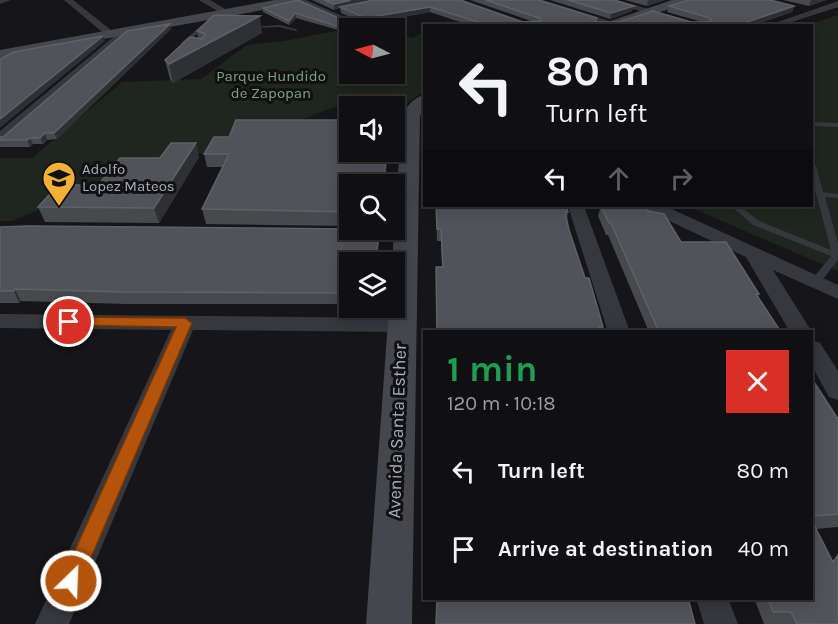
<!DOCTYPE html>
<html lang="en">
<head>
<meta charset="utf-8">
<style>
	body { margin:0; font-family:Karla,sans-serif; background:#19191b; color:#f1f3f6; height:100vh; display:flex; flex-direction:column; font-size:22px; white-space:nowrap }
	* { box-sizing:border-box; margin:0 }
	p { font-size:20px; color:#9c9d9f }
	.icon { flex:none; width:33px; height:33px; fill:none; stroke:currentColor; stroke-width:2; stroke-linecap:round; stroke-linejoin:round }
	.map { position:relative; flex:1; overflow:hidden }
	.sheet { position:absolute; left:423px; top:330px; width:390px; height:270px; display:flex; flex-direction:column; background:#101012; border-radius:0px; box-shadow:0 3px 15px #0003,0 0 0 2px #303032 }
	.sheet>* { flex:none }
	.guide { position:absolute; left:423px; top:24px; width:390px; height:183px; border-radius:0px; box-shadow:0 3px 15px #0003,0 0 0 2px #303032; background:#101012; color:#f1f3f6; overflow:hidden }
	.needle { width:39px; rotate:276deg }
	.controls { position:absolute; left:339px; top:18px; display:grid; gap:12px }
	.controls a { display:grid; place-items:center; width:66px; height:66px; border-radius:0px; background:#101012; box-shadow:0 3px 15px #0003,0 0 0 2px #303032; font-size:30px }
	.pin { position:absolute; display:grid; place-items:center; width:51px; height:51px; color:#fff; margin:-26px; border:3px solid #fff; border-radius:50%; box-shadow:0 2px 6px #0007 }
	.me { position:absolute; width:66px; margin:-33px; rotate:24deg; stroke-linejoin:round; filter:drop-shadow(0 0 4px #0008) }
	.turn { display:flex; align-items:center; gap:21px; height:126px; padding:0 24px; font-size:27px }
	.turn .icon { width:78px; height:78px; stroke-width:2.5 }
	.turn b { display:block; font-size:42px; line-height:51px }
	.lanes { display:flex; align-items:center; height:57px; padding:0 24px; background:#0003; justify-content:center; gap:30px; direction:ltr }
	.lanes .off { opacity:.35 }
	.round { display:grid; place-items:center; flex:none; width:63px; height:63px; border-radius:0px; background:#19191b }
	.headline { display:flex; align-items:center; justify-content:space-between; height:102px; padding:0 24px }
	h1 { font-size:36px; font-weight:700; line-height:45px; color:#1e9e55 }
	ul { padding:0; list-style:none }
	li { display:flex; align-items:center; gap:18px; height:78px; padding:0 24px }
	li div { flex:1 }
	li b { display:block; font-size:22px }
	li em { font-style:normal }
	.map>svg:first-child { display:block }
</style>
</head>
<body>
<div class="map">
<svg width="838" height="624" viewBox="0 0 838 624">
	<rect width="100%" height="100%" fill="#161618"/>
	<!-- green -->
	<path fill="#1e261f" d="M838 15V271L687 206H812V26L808 25Z
		M377 23 390 28H350V74H394L395 31 412 38 424 33V91L405 105 365 96 283 126 215 155 179 152 12 221H0V158H32L122 82 201 79 247 45 284 41Z"/>
	<g fill="none" stroke-linecap="round" stroke-linejoin="round">
		<!-- lane -->
		<path fill="#37383d" fill-rule="evenodd" d="M202 25 206 26 186 44V47L192 50V52L182 49 181 43Z
			M280 25 298 30 296 31 280 27 250 28 248 27Z
			M812 122 838 123V127L812 126Z
			M812 164 816 166 823 192 838 194V198L825 197 838 242V260L819 284 815 285 810 282 831 256 753 225 731 206H740L759 221 831 250 812 178Z"/>
		<!-- street -->
		<path fill="#37383d" fill-rule="evenodd" d="M0 0H11L0 4Z
			M64 0H73L116 34 107 36Z
			M199 0H210L232 13 224 15Z
			M294 0H306L365 26 357 28Z
			M450 0H463L538 26H522Z
			M528 0H542L616 23 608 25Z
			M603 0H617L708 26H690Z
			M838 1V7L786 24 778 22Z
			M123 29 132 31 5 141 0 142V131Z
			M568 206H584L630 332H608Z
			M644 206H665L838 285V299L773 270 812 332H790L746 257 646 210Z
			M350 227V230L406 228 412 229 415 233 412 237 406 238 352 237 346 236 343 232Z
			M0 314 402 318 410 320 413 325 410 330 402 332 193 330 69 624H35L171 330 0 328Z
			M812 340 820 343 838 371V400L829 397 812 366Z
			M696 598H728L738 624H704Z"/>
		<!-- secondary -->
		<path fill="#45474d" fill-rule="evenodd" d="M275 0H301L295 4 0 58V50Z
			M672 0H690L688 3 617 26H596Z
			M424 95V109L420 116 412 624H366L389 308H394V262H392L402 116C407 106 413 98 424 95Z"/>
	</g>
	<!-- wall -->
	<path fill="#47494d" d="M298 0 350 28 338 30 296 18 289 25 263 12V8Z
		M312 0H460L522 22 531 21 470 0H539L597 22H702L667 12 669 6H794L792 12 751 26H472L430 12 366 24 341 13 340 8 334 10Z
		M550 0H614L634 6 632 11 610 19Z
		M625 0H665L647 6Z
		M783 0H826L809 6Z
		M170 24 171 29 57 139 47 140 43 144H33L30 147H0V137H3Z
		M197 31 262 33 173 83 170 79 165 60 198 38Z
		M350 152 388 158 350 184V226L206 224 202 209 223 167H207L204 154Z
		M199 157 159 223 45 222 38 207 98 185Z
		M436 206H566L568 212 567 220 569 230 585 278 603 327 602 332H436V279L442 267 441 241H437Z
		M598 206H647L648 211 681 242 759 294 758 297 781 332H649L608 235H606L598 216 600 209Z
		M0 227 379 240 377 262H350V304H126L21 301 19 303H0Z
		M812 379 838 419V527L816 529 838 624H764L754 598H812Z"/>
	<!-- shaded-wall -->
	<path fill="#2f3033" d="M351 0H372L340 7V8L334 10V4Z
		M650 0H665L647 6 648 1Z
		M811 0H826L809 6Z
		M634 6 632 11 610 19 611 13Z
		M794 6 792 12 751 26H735Z
		M430 7V12L366 24V18Z
		M295 13 296 18 289 25V21Z
		M260 16 262 33 173 83 169 64Z
		M551 22V26H533Z
		M350 23V28L338 30 337 26Z
		M170 24 171 29 57 139 54 133Z
		M103 36 105 41 0 128V119Z
		M45 133 47 140 43 144 40 138Z
		M30 138 33 144 30 147 27 140Z
		M196 143 199 157 159 223 154 208Z
		M387 152 388 158 385 184H383Z
		M379 230V240L377 262H376Z
		M15 289 21 301 19 303 14 291Z"/>
	<!-- building -->
	<path fill="#525359" stroke="#5f6168" stroke-width="1.5" d="M298 0 350 23 337 26 295 13 289 21 263 8Z
		M324 0H351L334 4Z
		M374 0H460L522 22 541 21 539 18 486 0H539L597 18 595 21 597 22H619L653 11 691 22H711L710 18 669 6 689 0H770L794 6 735 26 727 23 718 26H563L551 22 533 26H491L430 7 366 18 340 7Z
		M568 0H614L634 6 611 13Z
		M214 15 260 16 169 64 165 60 190 37 202 39 205 34 197 31Z
		M170 24 54 133H45L40 138H30L27 140H0V137H3L127 31Z
		M103 36 0 119V59L14 52Z
		M236 120H350V152H387L383 184H350V212L202 209 229 154H204L214 137H229Z
		M171 143H196L154 208 38 207 58 185H98L120 158H160Z
		M436 206H566L568 212H565L569 230 585 278H589L603 327H599L601 332H437L436 267H443L441 229H437Z
		M601 206H647L648 211 664 214 681 242H726L759 294H756L781 332H659L611 223H609Z
		M28 226 350 229 379 230 376 261 369 260V262H350V293L122 292 15 289 14 291H0V227Z
		M812 379 838 419V514L812 516Z
		M812 521 833 562 838 555V624H797L791 612H773L768 598H812Z
		M448 598H688L695 624H436L437 600 448 601Z"/>
	<!-- route -->
	<path fill="#b45309" stroke="#753606" stroke-width="1.5" d="M69 317 185 318 192 323 78 588 71 591 64 588 61 581 176 327 64 325 62 322Z"/>
	<!-- icons -->
	<defs>
		<g id="school-pin" transform="scale(1.725)"><path d="M0 17L-7.5 6A9.5 9.5 0 1 1 7.5 6Z" fill="#f2b134" stroke="#111113"/><path d="M0-5L7-2L0 1L-7-2ZM-4 1L0 2.5L4 1V4Q0 6-4 4Z" fill="#111"/></g>
	</defs>
	<g fill-rule="evenodd">
		<use href="#school-pin" x="59" y="178"/>
	</g>
	<g text-anchor="middle" dominant-baseline="central" stroke-width="6" stroke-linejoin="round" paint-order="stroke">
		<!-- far-park labels -->
		<g font-size="15" fill="#7fa381" stroke="#111113">
			<text x="271" y="76">Parque Hundido<tspan x="271" dy="17">de Zapopan</tspan></text>
		</g>
		<!-- far-poi labels -->
		<g font-size="15" fill="#a8adb8" stroke="#111113" text-anchor="start">
			<text x="82" y="169">Adolfo<tspan x="82" dy="17">Lopez Mateos</tspan></text>
		</g>
		<!-- street labels -->
		<g font-size="18" fill="#a8adb8" stroke="#111113">
			<text transform="translate(397 431) rotate(-88)">Avenida Santa Esther</text>
		</g>
	</g>
</svg>
<div class="controls">
<a><svg class="needle" viewBox="-14 -14 28 28"><path d="M0-13l5 13h-10z" fill="#e53935"/><path d="M0 13l5-13h-10z" fill="#9c9d9f"/></svg></a>
<a><svg class="icon" aria-label="sound" viewBox="0 0 24 24"><path d="M4 9h4l5-4v14l-5-4H4zM17 9q2 3 0 6"/></svg></a>
<a><svg class="icon" aria-label="search" viewBox="0 0 24 24"><circle cx="10" cy="10" r="6"/><path d="M15 15l6 6"/></svg></a>
<a><svg class="icon" aria-label="layers" viewBox="0 0 24 24"><path d="M12 4l9 5-9 5-9-5zM3 14l9 5 9-5"/></svg></a>
</div>
<div class="pin" style="left:69px;top:322px;background:#d93025"><svg class="icon" aria-label="arrive" viewBox="0 0 24 24"><path d="M6 21V4h12l-3 4 3 4H6"/></svg></div>
<svg class="me" style="left:71px;top:581px" viewBox="-20 -20 40 40"><circle r="17" fill="#b45309" stroke="#fff" stroke-width="3"/><path d="M0-11L8 9 0 5-8 9z" fill="#fff"/></svg>
<div class="guide">
<div class="turn"><svg class="icon" aria-label="left" viewBox="0 0 24 24"><path d="M17 20v-9H6M10 6l-5 5 5 5"/></svg><div><b>80 m</b>Turn left</div></div>
<div class="lanes"><svg class="icon" aria-label="left" viewBox="0 0 24 24"><path d="M17 20v-9H6M10 6l-5 5 5 5"/></svg><svg class="icon off" aria-label="ahead" viewBox="0 0 24 24"><path d="M12 20V5M6 11l6-6 6 6"/></svg><svg class="icon off" aria-label="right" viewBox="0 0 24 24"><path d="M7 20v-9h11M14 6l5 5-5 5"/></svg></div>
</div>
<section class="sheet">
<div class="headline"><div><h1>1 min</h1><p>120 m · 10:18</p></div><a class="round" style="background:#d93025;color:#fff"><svg class="icon" aria-label="close" viewBox="0 0 24 24"><path d="M6 6l12 12M18 6L6 18"/></svg></a></div>
<ul>
<li><svg class="icon" aria-label="left" viewBox="0 0 24 24"><path d="M17 20v-9H6M10 6l-5 5 5 5"/></svg><div><b>Turn left</b></div><em>80 m</em></li>
<li><svg class="icon" aria-label="arrive" viewBox="0 0 24 24"><path d="M6 21V4h12l-3 4 3 4H6"/></svg><div><b>Arrive at destination</b></div><em>40 m</em></li>
</ul>
</section>
</div>
</body>
</html>
